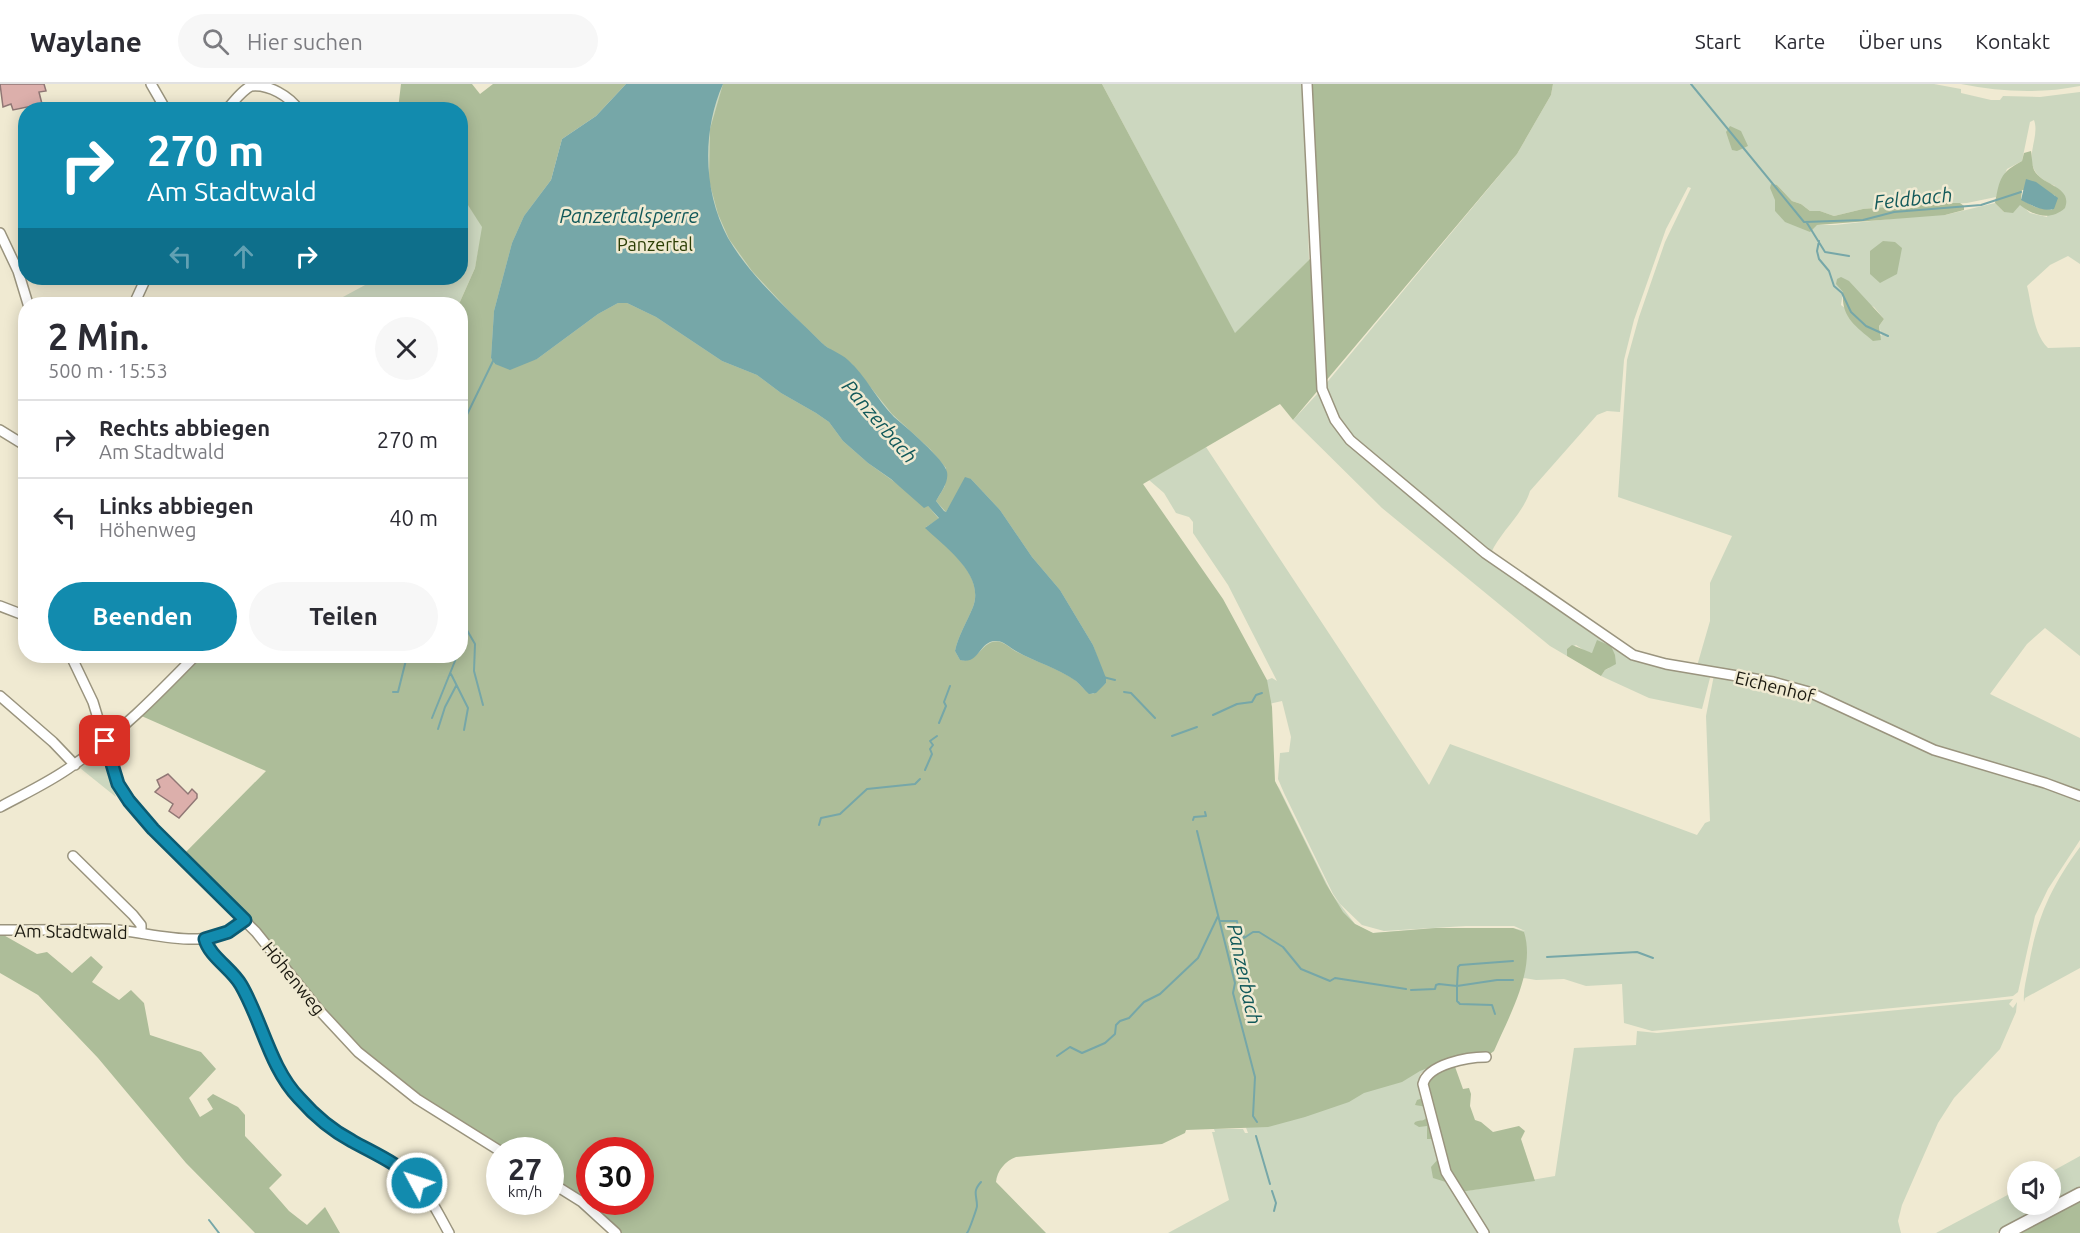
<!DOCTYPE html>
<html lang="de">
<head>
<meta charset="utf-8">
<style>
	body { margin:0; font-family:Ubuntu,sans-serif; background:#f7f7f7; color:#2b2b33; height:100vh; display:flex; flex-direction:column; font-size:22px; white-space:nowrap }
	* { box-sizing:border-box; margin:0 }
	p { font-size:20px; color:#7c7c81 }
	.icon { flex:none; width:33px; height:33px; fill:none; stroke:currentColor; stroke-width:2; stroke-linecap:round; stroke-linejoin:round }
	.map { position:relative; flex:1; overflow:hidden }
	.drawer { position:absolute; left:18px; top:213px; width:450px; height:366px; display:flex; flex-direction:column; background:#fff; border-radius:24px; box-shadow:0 3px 15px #0003 }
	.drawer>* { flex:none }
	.banner { position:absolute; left:18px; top:18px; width:450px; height:183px; border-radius:24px; box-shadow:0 3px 15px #0003; background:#128bae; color:#fff; overflow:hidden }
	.fabs { position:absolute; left:2007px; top:1077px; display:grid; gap:12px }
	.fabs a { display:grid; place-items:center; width:54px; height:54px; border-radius:50%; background:#fff; box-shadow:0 3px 15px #0003; font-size:30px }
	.speed { position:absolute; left:486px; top:1053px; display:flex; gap:12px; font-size:30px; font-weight:700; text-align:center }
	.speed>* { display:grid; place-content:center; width:78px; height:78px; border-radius:50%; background:#fff; box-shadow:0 3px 15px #0003; line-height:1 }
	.speed small { font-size:15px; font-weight:400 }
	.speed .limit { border:9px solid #d22; background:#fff; color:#111 }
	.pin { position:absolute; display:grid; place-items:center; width:51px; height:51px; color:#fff; margin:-26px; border-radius:12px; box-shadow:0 3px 9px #0006 }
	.me { position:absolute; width:66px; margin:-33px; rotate:310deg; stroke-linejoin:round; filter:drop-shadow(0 0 4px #0008) }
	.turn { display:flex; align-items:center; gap:21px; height:126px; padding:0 30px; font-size:27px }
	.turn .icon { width:78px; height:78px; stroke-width:2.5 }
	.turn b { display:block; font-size:42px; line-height:51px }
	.lanes { display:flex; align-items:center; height:57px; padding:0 30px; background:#0003; justify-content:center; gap:30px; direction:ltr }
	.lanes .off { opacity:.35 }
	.round { display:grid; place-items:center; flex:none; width:63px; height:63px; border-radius:32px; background:#f7f7f7 }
	.summary { display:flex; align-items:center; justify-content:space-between; height:102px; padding:0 30px }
	h1 { font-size:36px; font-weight:700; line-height:45px }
	.primary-button { display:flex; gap:12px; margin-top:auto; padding:12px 30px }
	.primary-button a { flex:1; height:69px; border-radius:36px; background:#128bae; color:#fff; font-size:24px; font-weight:700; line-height:69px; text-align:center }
	.primary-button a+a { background:#f7f7f7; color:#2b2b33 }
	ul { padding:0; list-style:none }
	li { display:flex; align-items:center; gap:18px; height:78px; padding:0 30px; border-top:2px solid #e1e1e2 }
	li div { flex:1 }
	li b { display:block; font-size:22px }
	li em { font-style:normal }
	header { display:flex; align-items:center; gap:36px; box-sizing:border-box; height:84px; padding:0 30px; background:#fff; border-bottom:2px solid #e1e1e2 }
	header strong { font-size:28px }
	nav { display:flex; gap:33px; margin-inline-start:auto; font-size:21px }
	.search { width:420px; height:54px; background:#f7f7f7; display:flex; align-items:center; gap:15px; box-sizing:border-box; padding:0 21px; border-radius:33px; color:#7c7c81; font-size:22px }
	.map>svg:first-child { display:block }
</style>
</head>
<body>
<header>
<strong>Waylane</strong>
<div class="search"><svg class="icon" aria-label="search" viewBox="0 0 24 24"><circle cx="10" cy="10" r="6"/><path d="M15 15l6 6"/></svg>Hier suchen</div>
<nav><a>Start</a><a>Karte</a><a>Über uns</a><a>Kontakt</a></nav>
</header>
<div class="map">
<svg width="2080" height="1149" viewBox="0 0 2080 1149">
	<rect width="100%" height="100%" fill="#f0ead2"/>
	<!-- green -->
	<path fill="#ccd7bf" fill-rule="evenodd" d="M626 0H754L1237 608 1272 594 1277 597 1228 501 1193 449V438L1189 433 1176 429 1164 409 1149 396 1206 363 1429 701 1450 660 1697 751 1705 739 1710 737 1706 632 1714 591 1793 605 1887 646 2080 715V756L2048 805 2035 832 2018 908 2013 912 1987 915 1652 947 1624 939 1622 900 1586 902 1564 895 1536 896 1517 893 1433 981 1420 990V1003L1428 1031 1426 1036 1449 1099 1482 1149H1168L1229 1116 1212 1048H1215L1214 1045H1243L1245 1049H1248L1242 1033 517 581 460 572 491 173ZM1282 617 1291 653 1289 668 1280 669 1278 695 1284 709 1333 810 1340 820 1362 841 1384 847 1466 842H1514L1525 847 1513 844H1436L1373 849 1355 840 1332 810 1279 704 1228 635 1246 625Z
		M1102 0H1303L1309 176 1235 250Z
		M1553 0H1934L1961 5V9L1991 16H2000L2003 12 2040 13 2080 8V180L2068 172 2050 181 2027 202C2032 221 2033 250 2048 264L2080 263V572L2045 544 2027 560 1990 610 2080 654V710L1954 670 1821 610 1697 582 1710 537V499L1732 452 1618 413 1627 276 1639 233 1665 158 1691 104 1688 103 1666 145 1634 236 1624 276 1620 328 1607 327 1597 331 1530 407C1523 430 1501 447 1491 469L1361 363 1341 341 1324 302 1517 70 1551 11ZM2034 36C2042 58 2013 84 2055 102L2047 133 2030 129 2020 120 2004 128 1995 119 1945 131H1926L1835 141H1817L1775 127 1777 101 1792 117 1801 120 1810 127H1820L1834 132 1863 125 1967 119 1996 113 2007 85 2022 77 2030 38ZM1843 208 1874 223 1884 235 1879 242 1882 252 1841 221Z
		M1961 0H2080V2C2039 10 2001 8 1961 0Z
		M464 115 483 143 475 184 459 220H330L378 194H460L461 116Z
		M1320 307 1324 319 1372 379 1622 567 1711 590 1702 625 1649 614 1601 592 1605 586 1609 584 1595 567 1592 569 1585 567 1576 561 1567 565V572L1550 562 1382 424 1293 336Z
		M97 672 101 673 116 713 80 684Z
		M2080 763V884L2025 914 2024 918C2023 908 2026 896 2028 886 2036 836 2050 804 2080 763Z
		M2013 915 2009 920 2013 924 2017 918 2016 928 2000 965 1954 1014 1938 1039 1902 1121 1898 1137 1901 1149H1487L1460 1108 1555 1092 1574 964 1636 961 1637 947 1657 949Z
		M2080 1072V1104L2051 1120V1088Z
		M2017 1106 2018 1120 2050 1121 1996 1149H1936Z"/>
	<!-- forest -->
	<path fill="#adbd99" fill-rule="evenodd" d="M401 0H472L480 10 493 0H626L596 32 562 55 551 96 524 132 512 159 494 227 491 274 495 280 537 275 598 230 618 219H627L656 233 722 277 757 291 781 309 816 329 829 338 843 357 868 379 928 422 939 435 926 443C946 464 985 490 973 523 967 538 958 552 955 567L960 576C979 580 982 554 1000 558 1005 559 1010 564 1015 567 1034 577 1057 584 1075 596 1081 601 1085 608 1093 610L1106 599 1093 561 1060 506 1032 473 1000 426 971 395 960 406 946 428 936 417 945 402 946 384 930 365 892 330 852 280 824 261 789 227 752 187 729 155 718 130 709 97 710 45 723 0H1102L1235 249 1317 168 1311 0H1553L1551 11 1517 70 1293 336 1280 320 1143 400 1223 515 1267 596 1272 623 1275 697 1326 800 1343 828 1355 840 1373 849 1436 844H1513L1524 848C1536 886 1509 932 1494 967L1486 973 1451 975 1420 987 1402 998 1364 1009 1349 1018 1305 1033 1268 1043 1186 1046 1185 1049 1162 1060 1016 1073C1005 1077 997 1087 996 1098L1046 1149H616L551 1098 550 1066H500L438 1030 358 968 256 848 181 773 266 687 137 630 195 572H460V220H459L475 184 482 143 464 115 461 116 460 26 398 25ZM590 1066H640V1118H590Z
		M1730 42 1741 47 1748 62 1737 67 1732 66 1726 48Z
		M2031 67C2032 72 2032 81 2034 86 2042 102 2073 102 2065 124 2051 137 2033 132 2020 121L2013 129 2004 128 1995 119C2000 94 2000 89 2022 77L2024 69ZM2022 106 2055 111 2052 126 2035 123 2021 115Z
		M1771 100 1777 101 1792 117 1801 120 1810 127H1820L1834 132 1863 125 1939 119H1960L1964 122V126L1945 131 1817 141 1810 148 1785 138 1775 127V116L1770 104Z
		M1883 157 1895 158 1902 164 1897 190 1880 199 1870 190V167Z
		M1841 193 1849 197 1884 235 1879 242 1881 256 1873 257C1855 242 1841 233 1843 208L1836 200 1837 195Z
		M1597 556 1611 562 1615 571 1616 580 1605 586 1601 592 1567 572V565L1572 561 1592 569Z
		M0 849 37 870 47 868 72 889 91 872 103 883 92 898 119 916 131 906 144 919 150 951 201 968 216 985 189 1014 200 1033 213 1025 207 1015 213 1010 238 1023 245 1031V1052L282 1091 269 1104 289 1127 307 1141 325 1123 340 1149H255L186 1079 98 974 38 911 0 889Z
		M1454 980 1463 1005 1469 1004 1471 1010 1470 1022 1475 1036 1481 1038 1493 1048 1519 1042 1525 1047 1521 1055 1535 1097 1460 1108 1449 1099 1433 1094 1431 1083 1439 1074 1434 1055H1427V1042L1419 1043 1414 1040 1415 1038C1421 1035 1424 1039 1428 1031L1427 1023 1415 1021 1417 1016 1423 1014C1429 993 1434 988 1454 980Z
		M2080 1116V1149H2019Z"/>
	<!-- water -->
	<path fill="#76a7a8" d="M626 0H723C702 47 703 108 728 154 751 194 790 227 822 259 829 266 841 269 848 276 866 292 877 316 894 333 905 342 945 376 947 388 949 398 941 408 936 417L944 427 946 428 965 393 971 395 1000 426 1032 473 1060 506 1093 561 1106 594V599L1096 609 1089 610C1084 606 1081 601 1076 597 1058 584 1035 578 1016 567 1009 563 1003 556 995 557 978 558 980 581 960 576L955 567C958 552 967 538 973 523 985 491 946 464 925 444L939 434 928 422 924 424 891 395 868 379 843 357 829 338 816 329 781 309 757 291 722 277 656 233 627 219H618L598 230 537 275 510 286 495 280 491 274 494 227 512 159 524 132 551 96 562 55 596 32Z
		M2026 95 2036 98 2058 114 2054 125C2043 128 2031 121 2021 116Z"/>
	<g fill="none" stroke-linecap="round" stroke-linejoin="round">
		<!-- stream -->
		<path stroke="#76a7a8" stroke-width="2" d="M1691 0 1804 138 1863 136 1894 128 1981 121 2021 108
			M1807 139 1825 168 1849 172
			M1819 157 1817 167 1819 175 1829 187 1834 202 1842 209 1851 228 1866 242 1888 252
			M460 345 494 275
			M460 525 464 541 475 560 474 587 483 621
			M460 563 467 546
			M451 590 468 624 464 646
			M1103 593 1115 596
			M393 608H398L407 572
			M1124 608 1131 609 1155 634
			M1213 631 1237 620 1252 618 1256 611 1262 609
			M432 634 457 572
			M939 639 946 622 944 618 950 602
			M438 645 445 623 456 602
			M1172 652 1197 643
			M925 686 932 670 930 665 933 661 930 657 937 652
			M1193 736 1194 733 1206 732 1205 728
			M819 741 821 734 840 730 867 705 915 700 920 695
			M1197 747 1235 899 1233 909 1255 993 1253 1032 1257 1038
			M1220 837H1237L1238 845 1242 846 1244 854 1253 848H1259L1283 863 1301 885 1330 897 1335 894 1406 905
			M1547 873 1637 868 1653 874
			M1411 906 1435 905 1436 901 1439 900 1457 902 1458 883 1460 881 1513 877
			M1495 930 1492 921 1460 920 1457 917V902L1497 896H1513
			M1057 972 1070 963 1082 969 1105 959 1115 950 1116 941 1120 937 1129 934 1144 918 1160 910 1198 874 1218 832
			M1256 1052 1270 1100
			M1272 1107 1276 1119 1274 1127
			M209 1136 219 1149
			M967 1149C969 1147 977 1124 977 1122 977 1111 972 1108 981 1098"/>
	</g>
	<!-- building -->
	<path fill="#dcafab" stroke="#907775" stroke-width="1.5" d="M0 0H44L46 7 39 8 42 20 13 26 11 20 3 23Z
		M168 690 188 710 192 705 197 710V714L179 734 169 727 173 720 155 708 160 703 157 696Z"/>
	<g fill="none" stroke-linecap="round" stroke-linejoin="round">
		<!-- minor casing -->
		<g stroke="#9a947e" stroke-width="12">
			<path id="minor" d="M151 0 166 26
				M1307 0 1322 305 1335 336 1350 356 1485 469 1633 571 1666 580 1773 598 1809 608 1934 666 2045 699 2080 712
				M226 26C234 18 241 7 251 2 269 0 289 12 299 26
				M0 149 18 187 28 220
				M134 220 146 194
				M0 346 26 362
				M0 522 26 532
				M71 572 93 618 118 700 129 717 153 745 256 848 319 926 358 968 417 1015 500 1067
				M0 612 53 658 75 681
				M0 723C24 710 50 698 72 682 118 651 157 611 195 572
				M73 772 133 831 141 841V849
				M0 846C34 846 68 846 102 845 148 845 206 873 245 836
				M205 855C209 872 232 885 241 901 262 936 271 985 299 1015 314 1031 333 1046 352 1057 372 1069 393 1076 411 1092 428 1108 438 1129 449 1149
				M550 1098 582 1118 616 1149
				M1484 1149 1446 1088 1423 1000C1428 980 1468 973 1486 973"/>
		</g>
		<!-- major casing -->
		<g stroke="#9a947e" stroke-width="15">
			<path id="major" d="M2006 1149 2080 1110"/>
		</g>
		<!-- minor -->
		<use href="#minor" stroke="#fff" stroke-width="9"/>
		<!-- major -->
		<use href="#major" stroke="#fff" stroke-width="12"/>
	</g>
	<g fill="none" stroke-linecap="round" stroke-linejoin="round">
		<!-- route casing -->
		<g stroke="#0c5a71" stroke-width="15">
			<path id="route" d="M105 657 118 700 129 717 153 745 245 836 228 848 205 855C209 872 232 885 241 901 262 937 270 984 299 1014 314 1031 333 1047 352 1057 375 1070 398 1079 417 1099"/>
		</g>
		<!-- route -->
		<use href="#route" stroke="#128bae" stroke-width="10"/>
	</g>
	<g text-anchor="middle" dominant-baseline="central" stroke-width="5" stroke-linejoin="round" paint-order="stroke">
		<!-- park labels -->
		<g font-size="18" fill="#2c3e05" stroke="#f0ead2">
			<text x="655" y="160">Panzertal</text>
		</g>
		<!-- street labels -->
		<g font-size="18" fill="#1c1a11" stroke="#f0ead2">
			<text transform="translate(1775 602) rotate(14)">Eichenhof</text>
			<text transform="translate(71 847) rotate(1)">Am Stadtwald</text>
			<text transform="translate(294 894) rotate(51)">Höhenweg</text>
		</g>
		<!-- water labels -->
		<g font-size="20" font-style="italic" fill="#12595a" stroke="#f0ead2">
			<text transform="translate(1913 114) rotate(-6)">Feldbach</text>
			<text x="629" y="131">Panzertalsperre</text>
			<text transform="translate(880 337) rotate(49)">Panzerbach</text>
			<text transform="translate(1245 890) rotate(78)">Panzerbach</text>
		</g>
	</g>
</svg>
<div class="fabs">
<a><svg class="icon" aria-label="sound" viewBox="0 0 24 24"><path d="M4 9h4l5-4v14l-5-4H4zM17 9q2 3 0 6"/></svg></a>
</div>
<div class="speed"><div>27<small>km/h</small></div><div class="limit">30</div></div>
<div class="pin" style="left:105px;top:657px;background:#d93025"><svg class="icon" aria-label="arrive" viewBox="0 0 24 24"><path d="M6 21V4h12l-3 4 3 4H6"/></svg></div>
<svg class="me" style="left:417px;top:1099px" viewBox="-20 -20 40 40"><circle r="17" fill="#128bae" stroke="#fff" stroke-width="3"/><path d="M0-11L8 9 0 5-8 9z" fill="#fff"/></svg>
<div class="banner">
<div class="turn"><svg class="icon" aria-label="right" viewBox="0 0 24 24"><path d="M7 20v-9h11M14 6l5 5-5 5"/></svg><div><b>270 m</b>Am Stadtwald</div></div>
<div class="lanes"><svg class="icon off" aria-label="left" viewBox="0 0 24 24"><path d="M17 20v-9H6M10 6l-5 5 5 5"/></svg><svg class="icon off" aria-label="ahead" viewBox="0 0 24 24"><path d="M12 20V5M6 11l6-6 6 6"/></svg><svg class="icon" aria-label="right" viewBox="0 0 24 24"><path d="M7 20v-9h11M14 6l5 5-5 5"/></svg></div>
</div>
<section class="drawer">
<div class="summary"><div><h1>2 Min.</h1><p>500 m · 15:53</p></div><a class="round"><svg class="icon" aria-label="close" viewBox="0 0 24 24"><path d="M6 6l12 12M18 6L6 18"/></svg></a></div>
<ul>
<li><svg class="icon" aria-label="right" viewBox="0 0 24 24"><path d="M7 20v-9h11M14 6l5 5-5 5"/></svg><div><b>Rechts abbiegen</b><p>Am Stadtwald</p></div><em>270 m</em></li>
<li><svg class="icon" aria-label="left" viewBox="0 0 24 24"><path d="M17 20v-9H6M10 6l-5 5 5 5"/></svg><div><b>Links abbiegen</b><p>Höhenweg</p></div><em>40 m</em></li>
</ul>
<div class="primary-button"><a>Beenden</a><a>Teilen</a></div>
</section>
</div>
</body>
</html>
